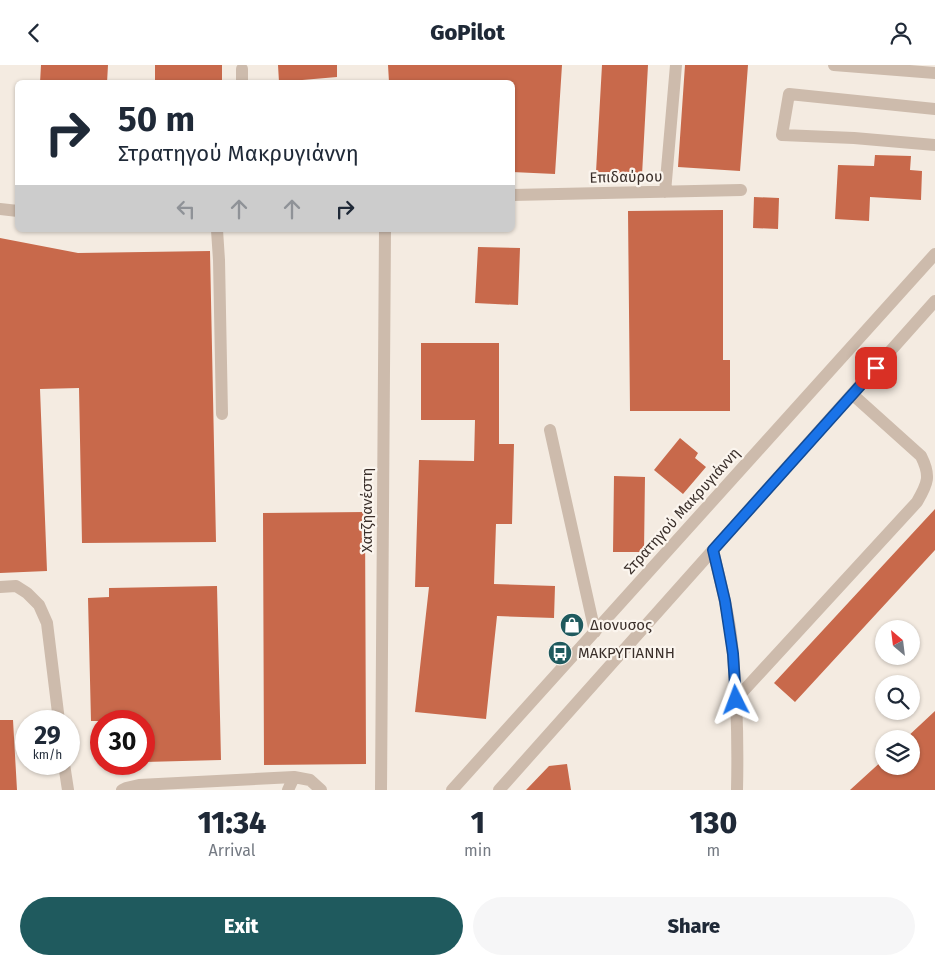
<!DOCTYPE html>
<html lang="en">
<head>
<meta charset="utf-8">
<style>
	body { margin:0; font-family:"Fira Sans",sans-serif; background:#f6f6f7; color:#1f2937; height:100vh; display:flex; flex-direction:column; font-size:19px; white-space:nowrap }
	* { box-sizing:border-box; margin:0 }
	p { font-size:16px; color:#747a83 }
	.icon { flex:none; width:28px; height:28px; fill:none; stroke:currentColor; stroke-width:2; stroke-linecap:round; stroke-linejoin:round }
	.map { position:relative; height:725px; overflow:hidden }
	.drawer { display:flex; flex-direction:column; background:#fff; flex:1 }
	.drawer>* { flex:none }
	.guide { position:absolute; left:15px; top:15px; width:500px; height:152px; border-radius:8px; box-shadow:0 1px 4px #0004; background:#fff; color:#1f2937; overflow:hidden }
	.needle { width:32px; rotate:332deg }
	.fabs { position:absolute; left:875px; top:555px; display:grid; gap:10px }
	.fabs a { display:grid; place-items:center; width:45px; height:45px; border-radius:50%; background:#fff; box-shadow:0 1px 4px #0004; font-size:25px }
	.speed { position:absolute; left:15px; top:645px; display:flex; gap:10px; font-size:25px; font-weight:700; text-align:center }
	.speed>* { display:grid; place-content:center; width:65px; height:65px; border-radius:50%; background:#fff; box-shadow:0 1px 4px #0004; line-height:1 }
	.speed small { font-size:12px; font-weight:400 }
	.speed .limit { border:8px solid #d22; background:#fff; color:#111 }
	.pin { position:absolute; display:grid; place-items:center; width:42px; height:42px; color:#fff; margin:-21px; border-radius:10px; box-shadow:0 2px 8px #0006 }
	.me { position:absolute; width:55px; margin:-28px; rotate:357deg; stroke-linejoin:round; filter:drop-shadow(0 0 4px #0008) }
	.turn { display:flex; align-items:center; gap:18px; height:105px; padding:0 20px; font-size:22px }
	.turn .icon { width:65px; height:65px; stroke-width:2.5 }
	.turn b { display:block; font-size:35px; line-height:42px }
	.lanes { display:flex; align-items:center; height:48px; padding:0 20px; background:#0003; justify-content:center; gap:25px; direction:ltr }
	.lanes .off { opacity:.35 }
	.eta { display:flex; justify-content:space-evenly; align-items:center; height:85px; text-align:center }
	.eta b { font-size:30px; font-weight:800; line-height:35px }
	.action { display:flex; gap:10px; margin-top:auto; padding:10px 20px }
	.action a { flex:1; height:58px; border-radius:30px; background:#1f5a5e; color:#fff; font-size:20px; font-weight:800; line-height:58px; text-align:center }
	.action a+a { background:#f6f6f7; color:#1f2937 }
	header { display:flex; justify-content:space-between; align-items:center; height:65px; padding:0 20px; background:#fff; font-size:22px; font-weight:800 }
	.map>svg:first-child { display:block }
</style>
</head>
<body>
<header><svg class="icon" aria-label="back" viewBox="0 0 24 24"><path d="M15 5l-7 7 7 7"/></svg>GoPilot<svg class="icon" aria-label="person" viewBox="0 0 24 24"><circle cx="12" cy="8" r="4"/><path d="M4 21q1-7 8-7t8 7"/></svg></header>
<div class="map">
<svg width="935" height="725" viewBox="0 0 935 725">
	<rect width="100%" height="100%" fill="#f4ebe1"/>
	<!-- building -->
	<path fill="#c8694b" d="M41 0H108L107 18H40Z
		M155 0H222V18H155Z
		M278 0H337V12L279 17Z
		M388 0H562L555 109 512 107V18H437V15L389 17Z
		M602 0H648L642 110 596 107Z
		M685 0H748L740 106 678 102Z
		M875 90 911 91 910 105 922 106 921 135 870 132 869 156 835 154 838 100 874 101Z
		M754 132 779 133 778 164 753 163Z
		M723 145V295H730V346H630L628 146Z
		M0 173 78 188 210 186 216 477 82 478 79 323 40 324 47 506 0 508Z
		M478 182 520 183 518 240 475 238Z
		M421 278H499V379H514L512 459H496L494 519 555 521 554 553 497 551 486 654 415 647 429 522H415L419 395 474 396 475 355H421Z
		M680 373 698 388 695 393 706 402 683 429 654 405Z
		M614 411 645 412 644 487H613Z
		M935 444V485L795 637 774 618Z
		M365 447 366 699 264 700 263 448Z
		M217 521 221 695 144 697V656H91L88 533 109 532V523Z
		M935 646V725H850L884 694V701H911V674H905Z
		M0 655H13L17 725H0Z
		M567 699 571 725H526L549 701Z"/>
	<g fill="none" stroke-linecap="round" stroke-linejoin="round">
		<!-- minor -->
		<path stroke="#cdbbac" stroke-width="12" d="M834 0 935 8
			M242 18V4
			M935 44 789 29 782 70 854 73 935 80
			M665 127 676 0
			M512 130 741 125
			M0 144 18 146
			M217 165 219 195 222 349
			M550 365 595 567
			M713 485C721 520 731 555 733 591 737 635 738 680 737 725
			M0 522 16 521 27 528 39 540 47 558 59 656
			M735 635 917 437C928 418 931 411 921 391L852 329
			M64 699 68 725
			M122 725 126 723 139 720 294 712 310 715 321 725
			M288 725 294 712
			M381 725 385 165
			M452 725 935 189
			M499 725 935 236"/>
	</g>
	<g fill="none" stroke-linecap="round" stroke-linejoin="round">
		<!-- route casing -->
		<g stroke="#114b97" stroke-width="12">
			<path id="route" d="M736 635 733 589 725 536 713 485 876 303"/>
		</g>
		<!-- route -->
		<use href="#route" stroke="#1a73e8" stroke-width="9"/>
	</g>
	<!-- icons -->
	<defs>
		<g id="shop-disc" transform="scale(1.25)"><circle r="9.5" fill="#1f5a5e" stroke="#fbf5ee"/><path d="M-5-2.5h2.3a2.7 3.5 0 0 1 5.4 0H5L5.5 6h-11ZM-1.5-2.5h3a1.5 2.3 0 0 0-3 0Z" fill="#fff"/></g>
		<g id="bus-disc" transform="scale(1.25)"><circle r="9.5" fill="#1f5a5e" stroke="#fbf5ee"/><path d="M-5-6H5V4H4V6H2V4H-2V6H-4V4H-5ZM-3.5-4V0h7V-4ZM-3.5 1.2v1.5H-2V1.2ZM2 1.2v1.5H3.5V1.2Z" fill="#fff"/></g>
	</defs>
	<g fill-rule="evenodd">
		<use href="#shop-disc" x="572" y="560"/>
		<use href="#bus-disc" x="560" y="588"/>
	</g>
	<g text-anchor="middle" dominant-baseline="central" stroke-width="4.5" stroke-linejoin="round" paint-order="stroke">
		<!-- street labels -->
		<g font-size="15" fill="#3b302b" stroke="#fbf5ee">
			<text transform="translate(626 112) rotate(-1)">Επιδαύρου</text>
			<text transform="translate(367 445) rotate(-90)">Χατζηανέστη</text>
			<text transform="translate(682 446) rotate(-48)">Στρατηγού Μακρυγιάννη</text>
		</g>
		<!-- poi labels -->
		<g font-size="15" fill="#3b302b" stroke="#fbf5ee" text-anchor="start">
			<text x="590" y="560">Διονυσος</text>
			<text x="578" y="588">ΜΑΚΡΥΓΙΑΝΝΗ</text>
		</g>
	</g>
</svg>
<div class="fabs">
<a><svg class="needle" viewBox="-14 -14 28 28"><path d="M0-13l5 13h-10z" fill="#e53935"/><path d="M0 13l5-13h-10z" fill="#747a83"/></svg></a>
<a><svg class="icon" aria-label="search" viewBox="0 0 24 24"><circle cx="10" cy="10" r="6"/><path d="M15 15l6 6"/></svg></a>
<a><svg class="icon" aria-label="layers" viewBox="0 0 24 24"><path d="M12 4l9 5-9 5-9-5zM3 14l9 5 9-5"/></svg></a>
</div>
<div class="speed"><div>29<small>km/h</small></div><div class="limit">30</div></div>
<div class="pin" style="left:876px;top:303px;background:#d93025"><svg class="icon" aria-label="arrive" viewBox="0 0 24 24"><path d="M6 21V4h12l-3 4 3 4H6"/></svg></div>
<svg class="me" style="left:736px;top:635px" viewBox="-20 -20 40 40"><path d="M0-17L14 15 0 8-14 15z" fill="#1a73e8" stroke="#fff" stroke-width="4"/></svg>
<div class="guide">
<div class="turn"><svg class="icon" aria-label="right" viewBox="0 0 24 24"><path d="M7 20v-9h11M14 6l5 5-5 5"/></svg><div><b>50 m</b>Στρατηγού Μακρυγιάννη</div></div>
<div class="lanes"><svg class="icon off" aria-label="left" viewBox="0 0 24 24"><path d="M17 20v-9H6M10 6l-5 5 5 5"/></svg><svg class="icon off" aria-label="ahead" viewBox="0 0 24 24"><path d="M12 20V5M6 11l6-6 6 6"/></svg><svg class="icon off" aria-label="ahead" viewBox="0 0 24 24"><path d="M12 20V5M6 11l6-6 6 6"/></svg><svg class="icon" aria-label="right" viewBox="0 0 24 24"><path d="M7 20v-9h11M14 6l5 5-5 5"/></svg></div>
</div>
</div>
<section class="drawer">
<div class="eta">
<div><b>11:34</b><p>Arrival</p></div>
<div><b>1</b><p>min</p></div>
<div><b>130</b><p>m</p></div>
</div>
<div class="action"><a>Exit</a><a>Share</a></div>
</section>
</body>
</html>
